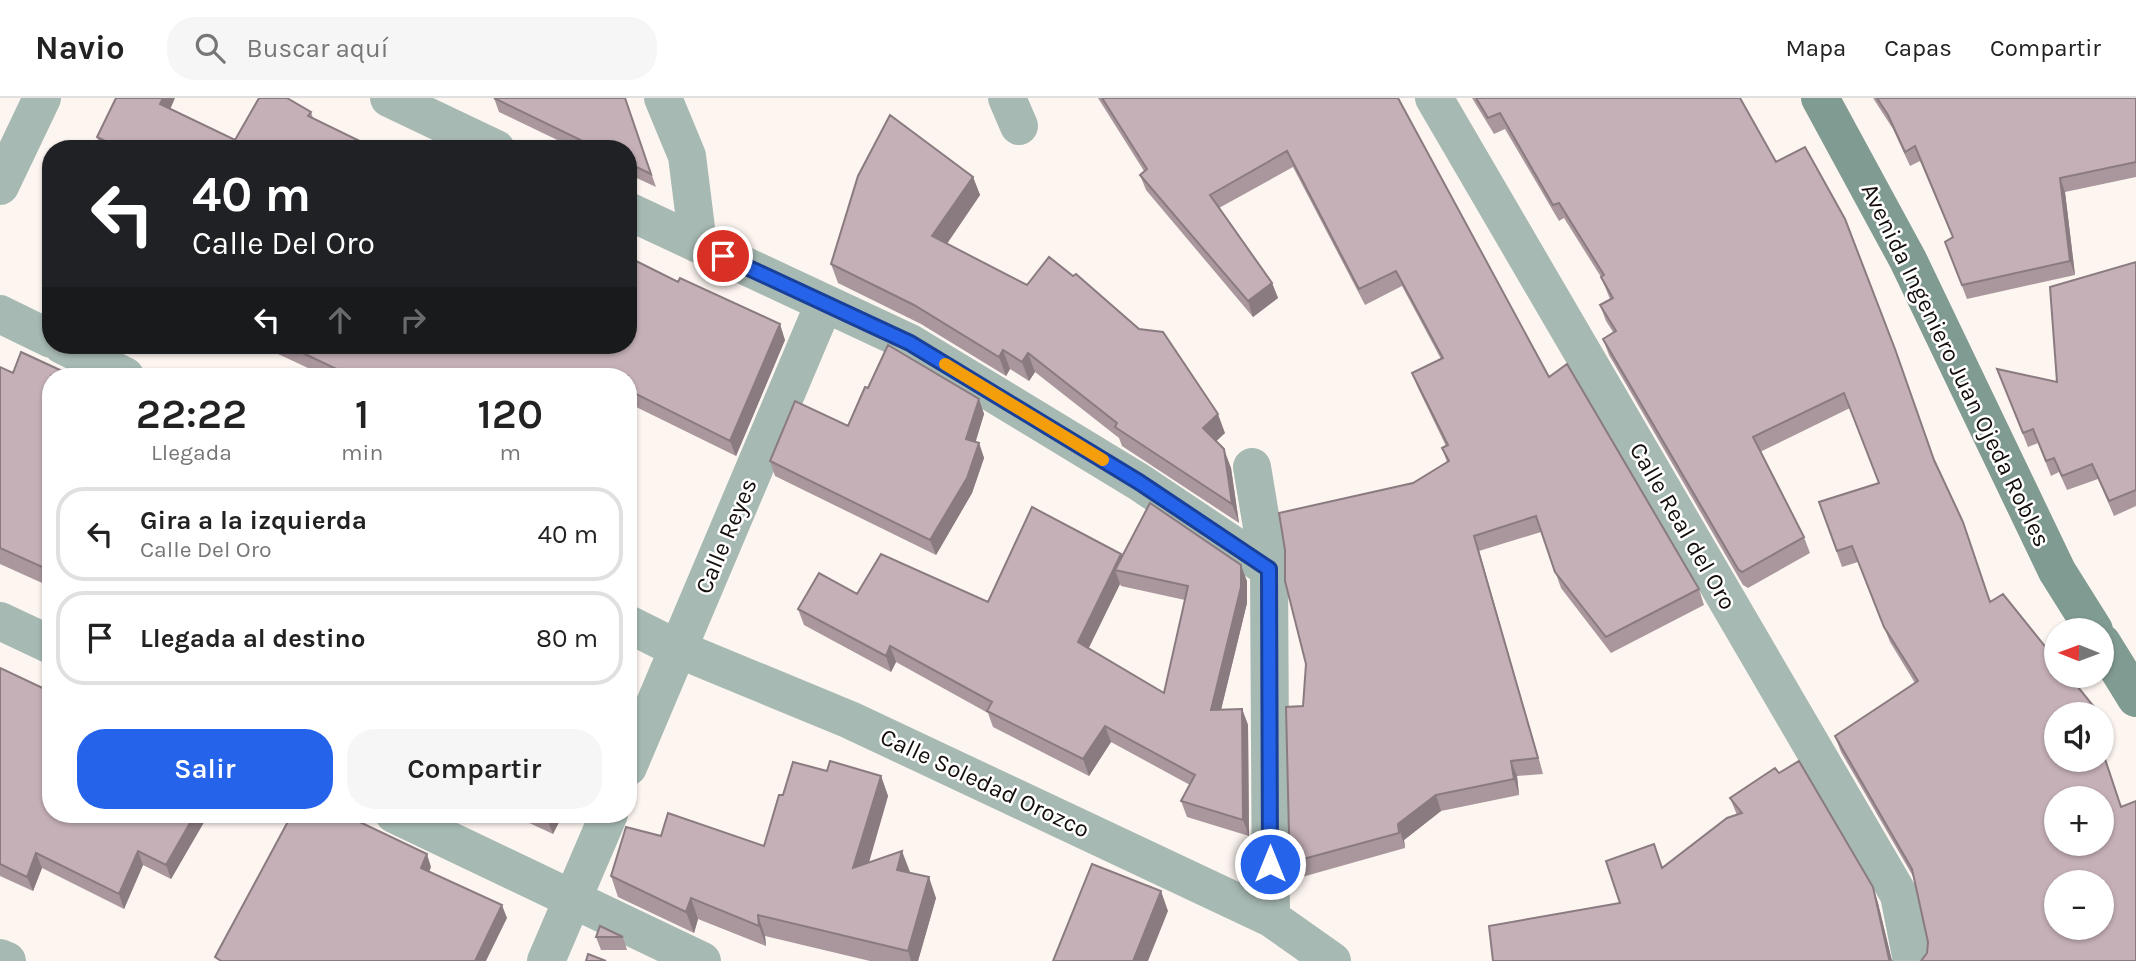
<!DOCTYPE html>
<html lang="es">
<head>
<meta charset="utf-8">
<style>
	body { margin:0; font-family:Karla,sans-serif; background:#f6f6f6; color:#222; height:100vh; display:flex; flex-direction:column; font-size:26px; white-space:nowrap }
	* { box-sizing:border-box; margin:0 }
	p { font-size:23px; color:#767676 }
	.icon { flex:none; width:38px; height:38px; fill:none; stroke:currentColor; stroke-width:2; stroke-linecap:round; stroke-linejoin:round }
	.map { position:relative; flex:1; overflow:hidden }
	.details { position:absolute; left:42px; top:270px; width:595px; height:455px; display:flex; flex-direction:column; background:#fff; border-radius:28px; box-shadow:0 2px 5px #0004 }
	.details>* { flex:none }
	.guide { position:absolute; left:42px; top:42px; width:595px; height:214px; border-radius:28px; box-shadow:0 2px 5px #0004; background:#202124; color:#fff; overflow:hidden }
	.needle { width:46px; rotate:271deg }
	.controls { position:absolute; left:2044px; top:520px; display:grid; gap:14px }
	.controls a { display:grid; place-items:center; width:70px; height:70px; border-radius:50%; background:#fff; box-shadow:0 2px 5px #0004; font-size:35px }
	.pin { position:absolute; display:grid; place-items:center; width:60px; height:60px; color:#fff; margin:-30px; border:4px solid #fff; border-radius:50%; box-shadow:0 2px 7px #0007 }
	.me { position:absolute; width:77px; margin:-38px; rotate:0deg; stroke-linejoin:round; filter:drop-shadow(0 0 5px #0008) }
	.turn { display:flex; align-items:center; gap:24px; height:147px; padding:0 35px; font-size:32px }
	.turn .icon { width:91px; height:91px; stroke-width:2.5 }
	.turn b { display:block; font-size:49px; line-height:60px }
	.lanes { display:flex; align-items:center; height:66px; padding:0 35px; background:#0003; justify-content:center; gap:35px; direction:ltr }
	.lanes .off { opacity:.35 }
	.eta { display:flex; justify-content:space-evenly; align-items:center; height:119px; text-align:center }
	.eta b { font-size:42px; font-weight:600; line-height:49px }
	.primary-button { display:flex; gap:14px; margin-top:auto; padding:14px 35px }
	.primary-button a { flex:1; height:80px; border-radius:28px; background:#2563eb; color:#fff; font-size:28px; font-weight:600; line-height:80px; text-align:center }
	.primary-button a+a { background:#f6f6f6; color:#222 }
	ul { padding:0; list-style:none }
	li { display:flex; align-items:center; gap:21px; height:94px; margin:0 14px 10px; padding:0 21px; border:4px solid #e0e0e0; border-radius:28px }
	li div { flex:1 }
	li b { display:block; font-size:26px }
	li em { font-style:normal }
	header { display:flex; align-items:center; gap:42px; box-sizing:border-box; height:98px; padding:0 35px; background:#fff; border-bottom:2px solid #e0e0e0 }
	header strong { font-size:33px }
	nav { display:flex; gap:38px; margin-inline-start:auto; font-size:24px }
	.search { width:490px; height:63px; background:#f6f6f6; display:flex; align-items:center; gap:18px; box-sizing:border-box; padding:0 24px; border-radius:28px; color:#767676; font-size:26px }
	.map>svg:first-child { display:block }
</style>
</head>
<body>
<header>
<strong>Navio</strong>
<div class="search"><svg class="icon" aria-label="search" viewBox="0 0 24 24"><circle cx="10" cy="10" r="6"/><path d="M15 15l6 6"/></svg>Buscar aquí</div>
<nav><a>Mapa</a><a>Capas</a><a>Compartir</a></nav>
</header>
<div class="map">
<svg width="2136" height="863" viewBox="0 0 2136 863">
	<rect width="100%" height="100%" fill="#fdf5f0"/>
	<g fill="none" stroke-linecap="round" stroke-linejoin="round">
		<!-- street -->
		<path stroke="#a7b9b3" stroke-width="38" d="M389 0 496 51
			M663 0 687 58 698 146
			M1007 0 1019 28
			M1434 0 1899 797 1912 863
			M0 88 42 0
			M628 113 910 245 1139 384 1269 471
			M0 216 51 241
			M62 247 125 278
			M1252 369 1269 471 1271 820
			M0 523 51 547
			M628 526 678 551 850 622 1271 820 1332 863
			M628 669 824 206
			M394 716 702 863
			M0 860 7 863
			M546 863 609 716"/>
		<!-- secondary -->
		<path stroke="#809b92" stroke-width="38" d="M1820 0 1908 162 2057 473 2094 532
			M2102 545 2136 600"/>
	</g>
	<!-- wall -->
	<path fill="#a9979d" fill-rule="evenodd" d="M494 0H625L656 89 628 76V51H576L499 14Z
		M1098 0H1398L1549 279 1699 491 1704 507 1611 555 1561 490 1541 434 1479 453 1543 676 1517 678 1519 697 1441 713 1404 742 1405 750 1302 779 1296 763 1303 608 1413 385 1447 364 1442 350 1446 348 1418 290 1412 275 1441 261 1402 188 1365 207 1293 69 1219 110 1272 185 1278 200 1253 219 1146 92 1140 77 1144 73Z
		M1472 0H1740L1776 64 1805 49 1845 121 1895 251 1935 364 1963 424 1990 504 2003 496 2056 562V578H2069L2099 615V616H2056V662H2102V651L2121 709 2136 703V863H1921L1927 855 1928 844 1914 780 1841 654 1835 638 1915 585 1890 544 1858 464 1842 469 1819 404 1879 385 1850 310 1760 354 1804 439 1810 455 1748 490 1743 487 1609 257 1603 241 1613 234 1606 223 1600 207 1610 201 1601 179 1564 120 1559 123 1505 31 1494 36ZM2056 700H2102V746H2056ZM2056 784H2102V830H2056Z
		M1873 0H2136V79L2065 94 2075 177 1967 201 1945 144 1953 140 1920 63 1910 68 1893 31Z
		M170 11 235 42 311 14 313 20 372 49 373 51H101L97 39Z
		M973 79 980 97 947 146 1225 335 1216 343 1231 370 1239 425 1122 348 1119 340 1035 274 1029 283 1010 271 1006 278 921 226 838 185 831 166Z
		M2136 164V408L2114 418 2098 381 2067 392 2059 374 2051 378 2038 345 2028 349 1997 271 2057 284Z
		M785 242 736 358 628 305V278H325L259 247H628Z
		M0 269 13 275 51 278V489L0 466Z
		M868 290 979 301 984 316 975 344 979 345 984 360 972 395 936 457 775 378 770 363 848 328Z
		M1122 458 1247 483V505L1221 612 1242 611 1248 627 1249 738 1187 719 1181 703 1190 687 1111 644 1089 678 993 629 988 615 896 564 891 574 804 527 798 511 857 496 988 504ZM1120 486 1121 488 1185 502 1164 595 1088 550Z
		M0 570 51 716H206L207 719 171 781 143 767 124 811 42 770 33 793 0 778Z
		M827 673 881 678 888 698 869 765 910 775 936 800 918 863H870L765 838 766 848 698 821 694 835 618 799 611 778 661 738 764 748 783 697Z
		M1730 700 1873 789 1878 805 1892 863 1620 805 1663 770 1737 717Z
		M510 716H563L553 736Z
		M596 839H623L627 852H601Z"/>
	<!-- shaded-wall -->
	<path fill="#8a7b80" d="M163 0H175L166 21 160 6Z
		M973 79 980 97 939 157 932 138Z
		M2060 80 2065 94 2075 177 2070 163Z
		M1272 185 1278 200 1253 219 1248 203Z
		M780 226 785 242 736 358 730 343Z
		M1003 252 1010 271 1006 278 999 259Z
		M1028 255 1035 274 1029 283 1022 264Z
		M586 272 589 278H583Z
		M979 301 984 316 972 356 966 341Z
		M1218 316 1225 335 1210 349 1203 330Z
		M979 345 984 360 972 395 936 457 930 442Z
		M1224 351 1231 370 1239 425 1232 406Z
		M1474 438 1479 453 1543 676 1538 660Z
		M1121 456 1127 472H1115L1120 486 1084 560 1078 544Z
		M1241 467 1247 483V505L1217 628 1211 612Z
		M890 548 896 564 891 574 886 558Z
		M628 557 633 569 628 578Z
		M1242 611 1248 627 1249 738 1243 722Z
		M1105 628 1111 644 1089 678 1083 661Z
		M1511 663 1517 678 1519 697 1514 681Z
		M881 678 888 698 861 791 853 770Z
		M1436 697 1441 713 1404 742 1405 750 1398 726Z
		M195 716H206L207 719 171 781 166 767Z
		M552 716H563L553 736 548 723Z
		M138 753 143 767 124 811 119 796Z
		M902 753 910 774 904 792 897 772Z
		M36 755 42 770 33 793 27 779Z
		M427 756 431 769 426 783 421 770Z
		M929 779 936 800 918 863H911L908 853Z
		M1873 789 1878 805 1892 863H1890Z
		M1161 793 1168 813 1148 863H1133Z
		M691 800 698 821 694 835 686 814Z
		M502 807 507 820 486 863H475Z
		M758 817 765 838 766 848 759 828Z"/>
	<!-- building -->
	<path fill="#c5b0b7" stroke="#8a7b80" stroke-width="2" fill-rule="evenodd" d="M116 0H163L160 6 235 42 259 0H287L311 14 308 18 372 49 371 51H121L97 39Z
		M494 0H625L651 76 628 65V51H599Z
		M1102 0H1398L1549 279 1567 266 1699 491 1606 539 1555 474 1536 418 1474 438 1538 660 1511 663 1514 681 1436 697 1398 726 1399 735 1296 763 1289 736 1286 609 1303 608 1306 566 1285 483V452L1279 415 1413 385 1449 363 1442 350 1448 347 1412 275 1443 260 1396 173 1359 191 1287 53 1210 97 1272 185 1248 203 1140 77 1147 71Z
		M1476 0H1740L1776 64 1805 49 1845 121 1895 251 1934 362 1963 424 1990 504 2003 496 2056 562V578H2069L2099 615 2097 616H2056V662H2102V652L2121 709 2136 703V863H1921L1927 855 1928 844 1912 771 1835 638 1918 583 1884 529 1852 448 1837 453 1819 404 1879 385 1844 295 1753 339 1804 439 1742 474 1738 471 1603 241 1616 233 1600 207 1613 200 1601 179 1604 177 1559 105 1553 107 1500 15 1488 20ZM2056 700H2102V746H2056ZM2056 784H2102V830H2056Z
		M1877 0H2136V64L2060 80 2070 163 1962 187 1945 144 1953 139 1915 48 1905 54 1888 17Z
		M890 17 973 79 932 138 1027 187 1049 159 1073 178 1076 176 1139 231 1163 234 1218 316 1203 330 1224 351 1232 406 1115 329 1117 325 1028 255 1022 264 1003 252 999 259 914 207 831 166 858 78Z
		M628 159 678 184 680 180 780 226 730 343 628 292V278H600L586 272 583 278H351L286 247H628Z
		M2136 164V392L2109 403 2092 366 2062 378 2054 360 2046 363 2033 331 2023 335 1997 271 2057 284 2050 189Z
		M888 247 979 301 966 341 979 345 967 380 930 442 770 363 795 303 848 328 865 289 868 290Z
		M21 254 73 278H51V473L0 450V269L13 275Z
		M1150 405 1241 467V489L1211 612 1242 611 1243 722 1181 703 1195 677 1105 628 1083 661 987 613 992 604 890 548 886 558 798 511 819 475 857 496 881 456 988 504 1032 409 1121 456 1078 544 1164 595 1188 488 1115 472Z
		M0 570 51 594V716H195L166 767 138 753 119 796 36 755 27 779 0 766Z
		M830 663 881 678 853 770 902 753 897 772 929 779 908 853 758 817 759 828 691 800 686 814 611 778 626 729 661 738 668 715 764 748 779 697H783L793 664 827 673Z
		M1799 663 1873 789 1889 861 1892 863H1493L1489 828 1620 805 1606 763 1654 746 1662 770 1727 720 1742 715 1730 700 1775 670 1779 675Z
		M292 716H343L427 756 421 770 502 807 475 863H221L215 859Z
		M533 716H552L548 723Z
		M1092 766 1161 793 1133 863H1053Z
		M600 828 623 839H596Z
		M588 856 606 863H586Z"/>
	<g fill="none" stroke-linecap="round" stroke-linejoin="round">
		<!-- route casing -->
		<g stroke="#184099" stroke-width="18">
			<path id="route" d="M723 158 910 245 1139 384 1269 471 1270 766"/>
		</g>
		<!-- route -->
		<use href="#route" stroke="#2563eb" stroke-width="12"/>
		<!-- slow -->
		<path stroke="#f59e0b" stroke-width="12" d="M945 266 1103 362"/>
	</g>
	<g text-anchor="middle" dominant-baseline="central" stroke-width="5" stroke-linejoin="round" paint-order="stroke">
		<!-- street labels -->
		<g font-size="24" fill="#140e0b" stroke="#fff">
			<text transform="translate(1956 267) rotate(64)">Avenida Ingeniero Juan Ojeda Robles</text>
			<text transform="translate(1683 428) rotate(60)">Calle Real del Oro</text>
			<text transform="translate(726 438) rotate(-67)">Calle Reyes</text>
			<text transform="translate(985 685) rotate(25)">Calle Soledad Orozco</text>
		</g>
	</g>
</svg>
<div class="controls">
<a><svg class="needle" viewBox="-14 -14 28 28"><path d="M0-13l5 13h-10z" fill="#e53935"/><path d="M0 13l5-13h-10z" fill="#767676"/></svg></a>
<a><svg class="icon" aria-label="sound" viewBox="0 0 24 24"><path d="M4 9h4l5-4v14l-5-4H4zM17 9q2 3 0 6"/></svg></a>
<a>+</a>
<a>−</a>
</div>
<div class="pin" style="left:723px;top:158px;background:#d93025"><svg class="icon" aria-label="arrive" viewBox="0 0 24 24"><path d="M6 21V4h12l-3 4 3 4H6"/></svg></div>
<svg class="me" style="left:1270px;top:766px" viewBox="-20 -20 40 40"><circle r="17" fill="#2563eb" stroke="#fff" stroke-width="3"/><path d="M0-11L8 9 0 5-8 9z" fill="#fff"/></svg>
<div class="guide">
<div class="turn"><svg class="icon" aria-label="left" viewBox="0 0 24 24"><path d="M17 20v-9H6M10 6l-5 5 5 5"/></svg><div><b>40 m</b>Calle Del Oro</div></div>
<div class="lanes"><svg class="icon" aria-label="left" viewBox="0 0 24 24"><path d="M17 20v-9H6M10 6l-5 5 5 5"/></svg><svg class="icon off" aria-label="ahead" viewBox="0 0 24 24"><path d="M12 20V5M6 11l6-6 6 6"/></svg><svg class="icon off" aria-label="right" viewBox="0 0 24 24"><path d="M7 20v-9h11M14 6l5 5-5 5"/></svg></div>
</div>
<section class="details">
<div class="eta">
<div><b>22:22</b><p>Llegada</p></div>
<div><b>1</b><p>min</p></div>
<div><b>120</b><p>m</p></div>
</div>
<ul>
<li><svg class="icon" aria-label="left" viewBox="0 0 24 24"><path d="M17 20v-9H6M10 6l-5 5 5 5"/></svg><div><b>Gira a la izquierda</b><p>Calle Del Oro</p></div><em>40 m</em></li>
<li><svg class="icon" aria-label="arrive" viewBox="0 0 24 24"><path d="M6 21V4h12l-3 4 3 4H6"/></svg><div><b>Llegada al destino</b></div><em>80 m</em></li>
</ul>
<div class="primary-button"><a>Salir</a><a>Compartir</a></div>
</section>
</div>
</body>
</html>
